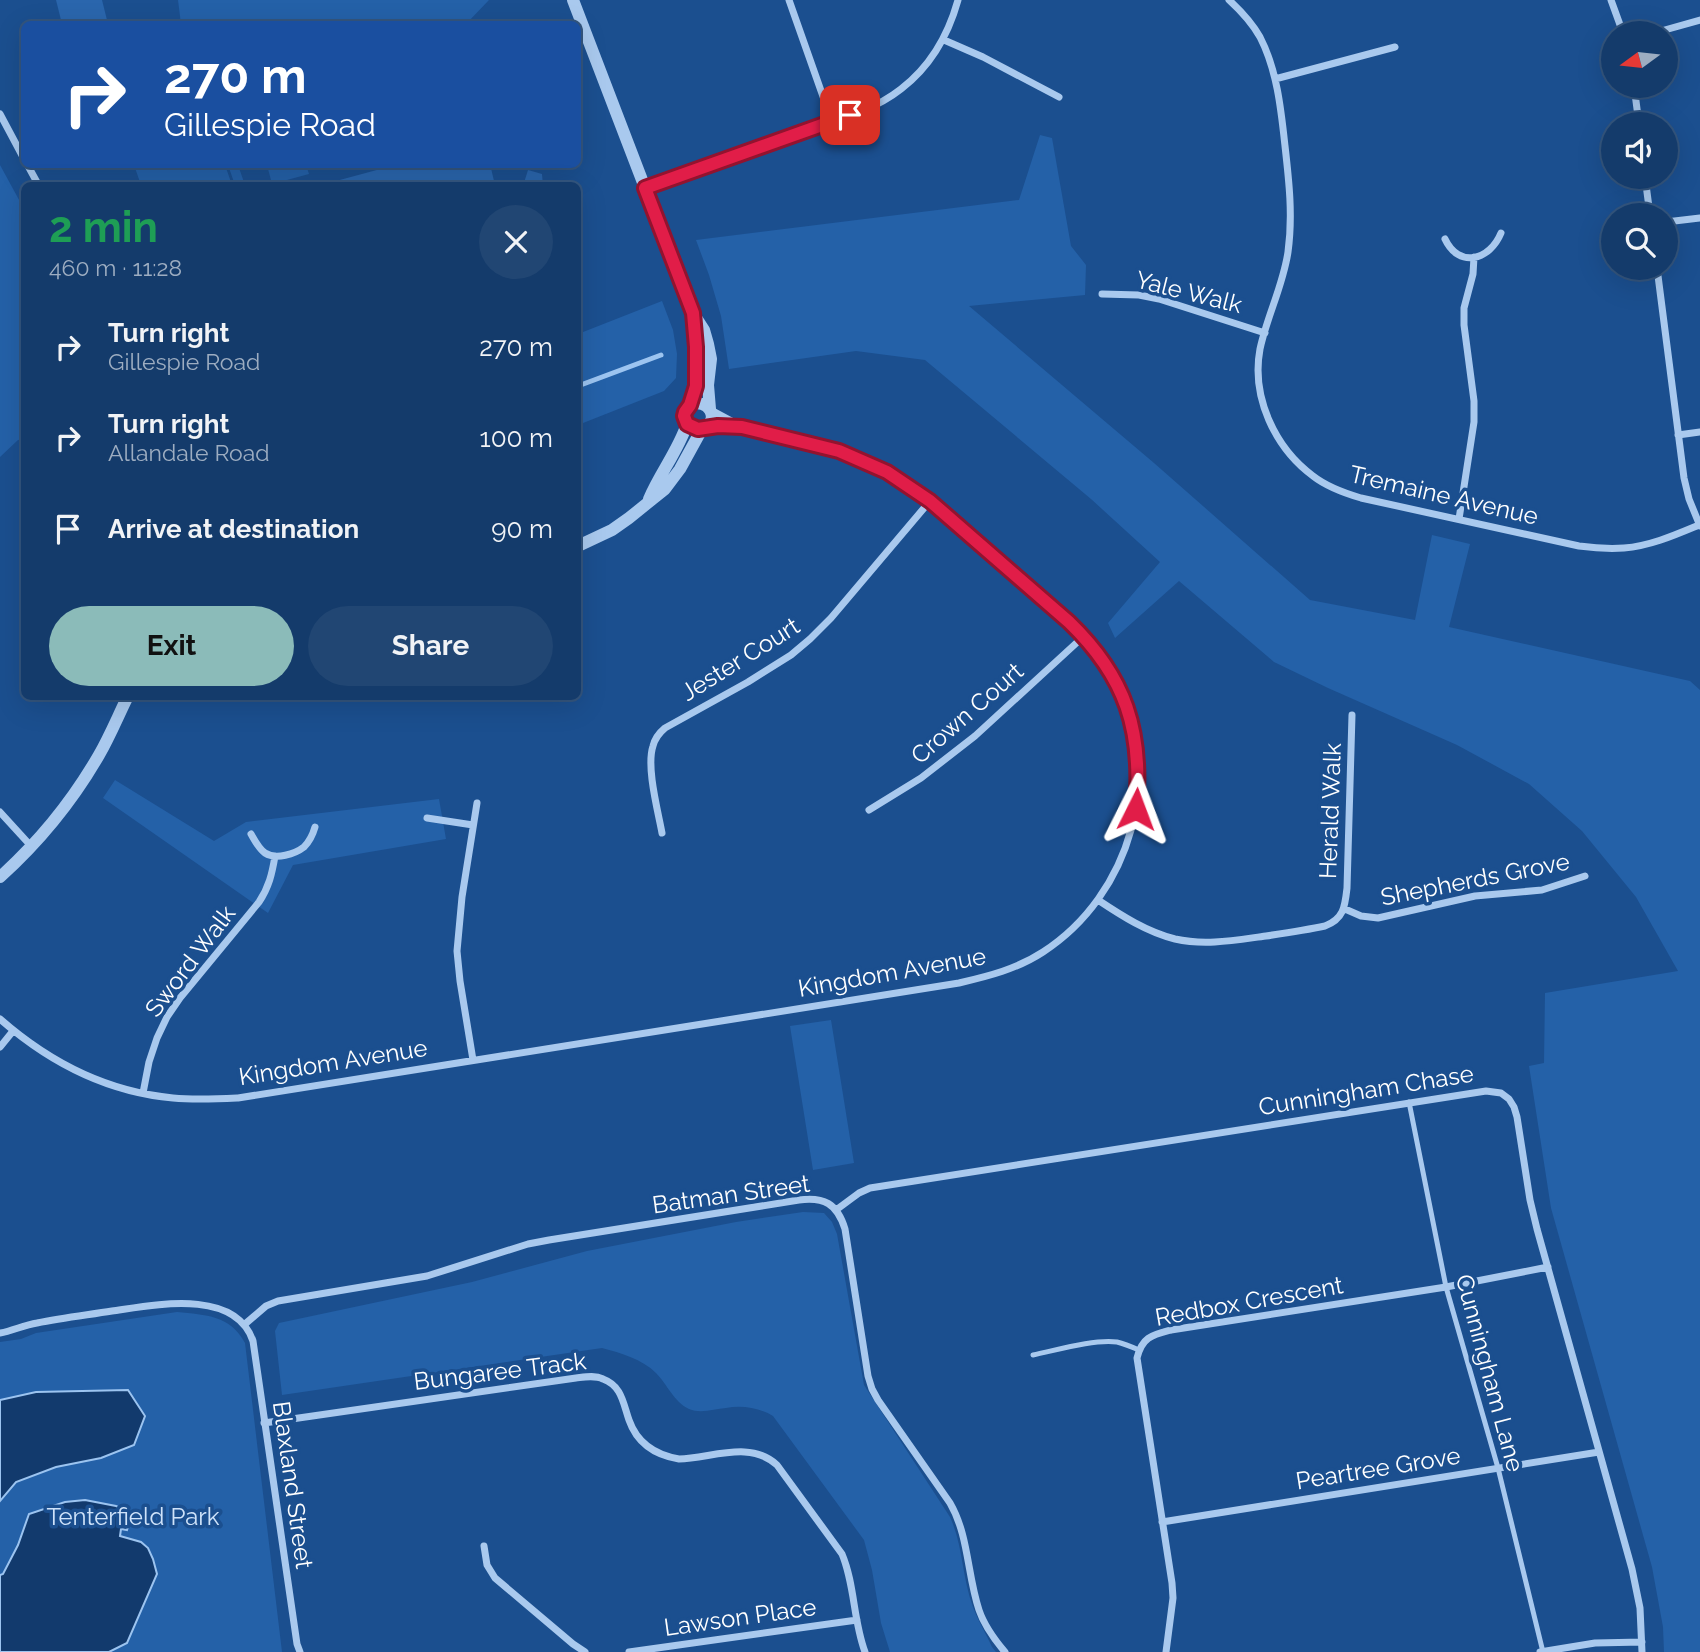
<!DOCTYPE html>
<html lang="en">
<head>
<meta charset="utf-8">
<style>
	body { margin:0; font-family:Raleway,sans-serif; background:#214673; color:#f1f3f6; height:100vh; display:flex; flex-direction:column; font-size:26px; white-space:nowrap }
	* { box-sizing:border-box; margin:0 }
	p { font-size:23px; color:#9dadc1 }
	.icon { flex:none; width:38px; height:38px; fill:none; stroke:currentColor; stroke-width:2; stroke-linecap:round; stroke-linejoin:round }
	.map { position:relative; flex:1; overflow:hidden }
	.side { position:absolute; left:21px; top:182px; width:560px; height:518px; display:flex; flex-direction:column; background:#143b6b; border-radius:10px; box-shadow:0 7px 28px #0002,0 0 0 2px #33557e }
	.side>* { flex:none }
	.guide { position:absolute; left:21px; top:21px; width:560px; height:147px; border-radius:10px; box-shadow:0 7px 28px #0002,0 0 0 2px #33557e; background:#1a4fa0; color:#fff; overflow:hidden }
	.needle { width:46px; rotate:255deg }
	.buttons { position:absolute; left:1601px; top:21px; display:grid; gap:14px }
	.buttons a { display:grid; place-items:center; width:77px; height:77px; border-radius:50%; background:#143b6b; box-shadow:0 7px 28px #0002,0 0 0 2px #33557e; font-size:35px }
	.pin { position:absolute; display:grid; place-items:center; width:60px; height:60px; color:#fff; margin:-30px; border-radius:14px; box-shadow:0 4px 10px #0006 }
	.me { position:absolute; width:77px; margin:-38px; rotate:3deg; stroke-linejoin:round; filter:drop-shadow(0 0 5px #0008) }
	.turn { display:flex; align-items:center; gap:24px; height:147px; padding:0 28px; font-size:32px }
	.turn .icon { width:91px; height:91px; stroke-width:2.5 }
	.turn b { display:block; font-size:49px; line-height:60px }
	.round { display:grid; place-items:center; flex:none; width:74px; height:74px; border-radius:37px; background:#214673 }
	.headline { display:flex; align-items:center; justify-content:space-between; height:119px; padding:0 28px }
	h1 { font-size:42px; font-weight:700; line-height:52px; color:#1e9e55 }
	.primary-button { display:flex; gap:14px; margin-top:auto; padding:14px 28px }
	.primary-button a { flex:1; height:80px; border-radius:42px; background:#8bbbb9; color:#111; font-size:28px; font-weight:700; line-height:80px; text-align:center }
	.primary-button a+a { background:#214673; color:#f1f3f6 }
	ul { padding:0; list-style:none }
	li { display:flex; align-items:center; gap:21px; height:91px; padding:0 28px }
	li div { flex:1 }
	li b { display:block; font-size:26px }
	li em { font-style:normal }
	.map>svg:first-child { display:block }
</style>
</head>
<body>
<div class="map">
<svg width="1700" height="1652" viewBox="0 0 1700 1652">
	<rect width="100%" height="100%" fill="#1b4f8f"/>
	<!-- green -->
	<path fill="#2461a8" d="M178 0H489L466 24H181Z
		M1040 135 1052 138 1071 246 1086 265 1085 295 969 306 1154 463 1310 600 1415 620 1432 535 1470 544 1449 627 1690 681 1700 690V1652H1664L1663 1627 1652 1567 1551 1208 1529 1066 1544 1063 1545 993 1678 971 1636 897 1582 831 1529 784 1457 745 1328 688 1274 662 1179 581 1115 638 1108 623 1160 562 1091 499 925 360 856 351 729 369 721 316 709 275 696 240 1019 200Z
		M0 165 24 209V439L18 440 0 457Z
		M134 165H225L232 185H141Z
		M228 165H238L245 185H235Z
		M267 165H306L309 174 272 184Z
		M662 301 673 330 677 354 676 378 664 391 578 425V334Z
		M115 780 214 841 246 822 439 799 446 839 293 865 268 913 103 798Z
		M831 1020 854 1163 813 1170 790 1026Z
		M803 1212 824 1213 832 1222 837 1234 864 1385 950 1517C963 1545 962 1578 973 1607 978 1620 986 1634 992 1647L996 1652H890L881 1623 872 1570 864 1540 773 1416C760 1408 742 1405 726 1408 714 1409 701 1414 689 1409 674 1402 667 1384 656 1373 642 1359 621 1353 602 1348L282 1395 275 1331 279 1323 472 1282 587 1251 736 1222Z
		M177 1312C206 1315 230 1315 245 1343L282 1652H0V1342L21 1339 36 1333Z"/>
	<!-- water -->
	<path fill="#123a6d" stroke="#9cc4f0" stroke-width="2" d="M128 1390 145 1416 134 1445 101 1458 56 1467 16 1482 0 1501V1400L36 1392Z
		M85 1500 116 1506 132 1513 127 1530 121 1529 120 1536 141 1542 148 1548 153 1559 157 1574 127 1643 109 1652H0V1575L3 1574 18 1545 29 1514 65 1502Z"/>
	<g fill="none" stroke-linecap="round" stroke-linejoin="round">
		<!-- stream -->
		<path stroke="#9cc4f0" stroke-width="5" d="M578 386 661 355"/>
	</g>
	<!-- building -->
	<path fill="#2a66ad" d="M56 0H102L108 24H62Z
		M399 164H490L494 181 479 186H337L336 181Z
		M528 170 542 174 543 186H523Z"/>
	<g fill="none" stroke-linecap="round" stroke-linejoin="round">
		<!-- service -->
		<path stroke="#a9c9ee" stroke-width="5" d="M1409 1102 1446 1287 1498 1468 1543 1652
			M1033 1355C1057 1350 1094 1339 1117 1342 1125 1344 1132 1347 1139 1350"/>
		<!-- minor -->
		<path stroke="#a9c9ee" stroke-width="7" d="M789 0 832 122
			M1229 0C1241 11 1252 23 1260 37 1277 70 1281 109 1285 146 1289 181 1293 216 1288 252 1283 286 1267 316 1260 349 1251 397 1275 448 1313 476 1327 487 1344 493 1361 498L1579 546C1594 548 1609 549 1624 548 1650 546 1675 535 1699 525
			M1611 0 1623 33
			M1654 33 1700 20
			M944 40 983 57 1059 97
			M1275 79 1395 47
			M1634 86 1639 124
			M0 114 24 159
			M27 164 39 186
			M1645 177 1650 215
			M645 188C696 169 747 151 797 134 832 122 872 112 901 89 931 66 948 36 958 0
			M1666 222 1700 218
			M1445 239C1459 269 1490 260 1501 233
			M1657 268 1684 478 1689 499 1700 526
			M1102 294 1139 295 1159 299 1265 333
			M711 410 739 425
			M1678 435 1700 432
			M1459 519 1474 422V401L1464 325V308L1473 274 1474 257
			M869 810 921 778 975 736 1084 636
			M0 812 31 846
			M427 818 473 825
			M662 833C658 811 646 767 653 746 655 738 659 733 665 728L748 682 791 655 810 639 831 618 930 501
			M251 834C255 841 259 849 265 853 276 860 295 854 304 847 310 841 313 834 315 827
			M1098 900C1122 916 1147 932 1175 939 1206 946 1236 940 1266 936 1286 933 1306 930 1325 926 1344 919 1345 906 1347 888L1352 715
			M1345 909 1361 916 1378 918 1475 896 1542 890 1585 876
			M0 1019C49 1062 108 1092 173 1098 195 1100 216 1099 238 1098L959 983C989 976 1017 969 1043 952 1131 895 1166 773 1115 680 1103 658 1086 639 1069 622L930 501 887 473 839 451 742 427 717 426 706 428
			M0 1047 13 1031
			M473 1060 460 981 457 951 462 897 477 803
			M143 1093 149 1062 157 1038 167 1017 180 998 259 902C269 887 272 874 275 856
			M836 1210 859 1193 870 1188 1486 1091 1501 1093 1509 1099 1514 1107 1517 1117 1530 1200 1537 1229 1632 1569 1640 1608 1642 1652
			M245 1324 266 1306 278 1301 427 1276 528 1244 549 1240 799 1200C824 1197 837 1203 845 1229L868 1376 872 1389 878 1400 950 1503C969 1536 967 1574 979 1610 984 1625 994 1639 1005 1652
			M0 1333C12 1331 24 1325 37 1323 62 1318 87 1315 112 1311 154 1305 235 1288 253 1341L297 1644 300 1652
			M264 1423 576 1378C585 1377 595 1375 603 1379 622 1386 623 1403 629 1420 637 1443 655 1455 679 1459 712 1458 750 1440 777 1465L842 1554C855 1585 853 1620 865 1652
			M1162 1522 1599 1452
			M484 1546 487 1565 495 1578 573 1644 585 1652
			M629 1652 857 1620
			M1166 1652 1173 1598 1172 1583 1137 1358C1142 1337 1152 1335 1171 1330L1446 1287 1548 1267
			M1540 1652 1595 1643 1642 1642"/>
		<!-- tertiary -->
		<path stroke="#a9c9ee" stroke-width="12" d="M573 0 693 313 704 330 708 344 711 359 708 385 710 409
			M690 405C708 397 720 419 705 427 696 432 685 427 685 417 684 410 689 407 691 402 693 398 695 391 696 387 697 380 695 372 695 365 696 348 695 332 693 316
			M649 499C660 473 678 451 687 424
			M578 546 612 530 629 518 665 489 680 469 702 429
			M0 877C39 842 73 800 99 755 110 736 118 716 128 696"/>
	</g>
	<g fill="none" stroke-linecap="round" stroke-linejoin="round">
		<!-- route casing -->
		<g stroke="#92132f" stroke-width="18">
			<path id="route" d="M850 115 645 188 693 313 696 347V386L690 405 685 412 684 416 687 424 698 429 718 426 742 427 839 451 887 472 930 501 1069 622C1126 677 1143 731 1136 809"/>
		</g>
		<!-- route -->
		<use href="#route" stroke="#e11d48" stroke-width="12"/>
	</g>
	<g text-anchor="middle" dominant-baseline="central" stroke-width="7" stroke-linejoin="round" paint-order="stroke">
		<!-- street labels -->
		<g font-size="24" fill="#fff" stroke="#1b4f8f">
			<text transform="translate(1189 292) rotate(14)">Yale Walk</text>
			<text transform="translate(1444 495) rotate(13)">Tremaine Avenue</text>
			<text transform="translate(740 659) rotate(-32)">Jester Court</text>
			<text transform="translate(967 713) rotate(-41)">Crown Court</text>
			<text transform="translate(1330 811) rotate(-88)">Herald Walk</text>
			<text transform="translate(1475 879) rotate(-11)">Shepherds Grove</text>
			<text transform="translate(190 961) rotate(-53)">Sword Walk</text>
			<text transform="translate(892 972) rotate(-10)">Kingdom Avenue</text>
			<text transform="translate(333 1062) rotate(-9)">Kingdom Avenue</text>
			<text transform="translate(1366 1090) rotate(-9)">Cunningham Chase</text>
			<text transform="translate(731 1194) rotate(-8)">Batman Street</text>
			<text transform="translate(1249 1301) rotate(-10)">Redbox Crescent</text>
			<text transform="translate(500 1371) rotate(-7)">Bungaree Track</text>
			<text transform="translate(1490 1373) rotate(75)">Cunningham Lane</text>
			<text transform="translate(1378 1468) rotate(-9)">Peartree Grove</text>
			<text transform="translate(293 1485) rotate(82)">Blaxland Street</text>
			<text transform="translate(740 1617) rotate(-8)">Lawson Place</text>
		</g>
		<!-- park labels -->
		<g font-size="24" fill="#cfe3fa" stroke="#1b4f8f">
			<text x="133" y="1516">Tenterfield Park</text>
		</g>
	</g>
</svg>
<div class="buttons">
<a><svg class="needle" viewBox="-14 -14 28 28"><path d="M0-13l5 13h-10z" fill="#e53935"/><path d="M0 13l5-13h-10z" fill="#9dadc1"/></svg></a>
<a><svg class="icon" aria-label="sound" viewBox="0 0 24 24"><path d="M4 9h4l5-4v14l-5-4H4zM17 9q2 3 0 6"/></svg></a>
<a><svg class="icon" aria-label="search" viewBox="0 0 24 24"><circle cx="10" cy="10" r="6"/><path d="M15 15l6 6"/></svg></a>
</div>
<div class="pin" style="left:850px;top:115px;background:#d93025"><svg class="icon" aria-label="arrive" viewBox="0 0 24 24"><path d="M6 21V4h12l-3 4 3 4H6"/></svg></div>
<svg class="me" style="left:1136px;top:809px" viewBox="-20 -20 40 40"><path d="M0-17L14 15 0 8-14 15z" fill="#e11d48" stroke="#fff" stroke-width="4"/></svg>
<div class="guide">
<div class="turn"><svg class="icon" aria-label="right" viewBox="0 0 24 24"><path d="M7 20v-9h11M14 6l5 5-5 5"/></svg><div><b>270 m</b>Gillespie Road</div></div>
</div>
<section class="side">
<div class="headline"><div><h1>2 min</h1><p>460 m · 11:28</p></div><a class="round"><svg class="icon" aria-label="close" viewBox="0 0 24 24"><path d="M6 6l12 12M18 6L6 18"/></svg></a></div>
<ul>
<li><svg class="icon" aria-label="right" viewBox="0 0 24 24"><path d="M7 20v-9h11M14 6l5 5-5 5"/></svg><div><b>Turn right</b><p>Gillespie Road</p></div><em>270 m</em></li>
<li><svg class="icon" aria-label="right" viewBox="0 0 24 24"><path d="M7 20v-9h11M14 6l5 5-5 5"/></svg><div><b>Turn right</b><p>Allandale Road</p></div><em>100 m</em></li>
<li><svg class="icon" aria-label="arrive" viewBox="0 0 24 24"><path d="M6 21V4h12l-3 4 3 4H6"/></svg><div><b>Arrive at destination</b></div><em>90 m</em></li>
</ul>
<div class="primary-button"><a>Exit</a><a>Share</a></div>
</section>
</div>
</body>
</html>
